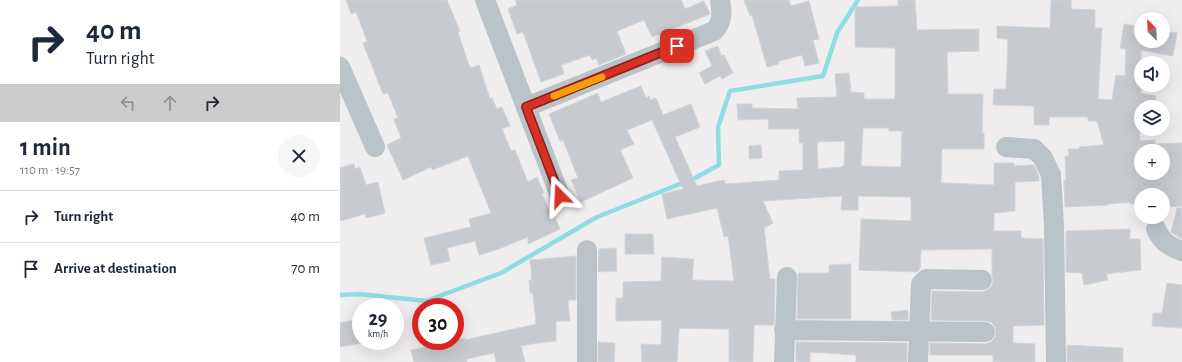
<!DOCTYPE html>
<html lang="en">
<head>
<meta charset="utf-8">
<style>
	body { margin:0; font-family:"Alegreya Sans",sans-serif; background:#f6f6f7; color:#1f2937; height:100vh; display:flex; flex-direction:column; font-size:15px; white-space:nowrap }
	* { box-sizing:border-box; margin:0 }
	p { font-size:13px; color:#747a83 }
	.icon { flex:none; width:22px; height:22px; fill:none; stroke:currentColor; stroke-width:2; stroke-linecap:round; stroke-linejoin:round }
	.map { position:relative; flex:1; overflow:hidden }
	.details { display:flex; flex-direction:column; background:#fff; width:340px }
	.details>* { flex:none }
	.hud { background:#fff; color:#1f2937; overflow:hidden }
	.needle { width:26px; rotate:336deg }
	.tools { position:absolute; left:794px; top:12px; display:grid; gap:8px }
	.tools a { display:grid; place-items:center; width:36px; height:36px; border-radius:50%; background:#fff; box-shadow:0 4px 16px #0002; font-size:20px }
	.speed { position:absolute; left:12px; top:298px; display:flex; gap:8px; font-size:20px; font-weight:700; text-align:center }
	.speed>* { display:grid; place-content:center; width:52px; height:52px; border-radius:50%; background:#fff; box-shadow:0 4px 16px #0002; line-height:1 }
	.speed small { font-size:10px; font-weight:400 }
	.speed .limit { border:6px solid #d22; background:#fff; color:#111 }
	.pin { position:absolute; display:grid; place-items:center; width:34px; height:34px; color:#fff; margin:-17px; border-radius:8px; box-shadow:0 2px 6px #0006 }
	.me { position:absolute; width:44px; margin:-22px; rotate:339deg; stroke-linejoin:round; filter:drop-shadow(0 0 3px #0008) }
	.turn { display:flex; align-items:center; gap:14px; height:84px; padding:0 20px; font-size:18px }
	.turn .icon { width:52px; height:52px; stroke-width:2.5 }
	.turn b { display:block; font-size:28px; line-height:34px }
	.lanes { display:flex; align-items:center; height:38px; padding:0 20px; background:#0003; justify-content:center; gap:20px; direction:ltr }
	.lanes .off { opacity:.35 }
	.round { display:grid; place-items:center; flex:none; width:42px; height:42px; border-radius:21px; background:#f6f6f7 }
	.summary { display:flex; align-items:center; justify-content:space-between; height:68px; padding:0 20px }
	h1 { font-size:24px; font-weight:700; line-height:30px }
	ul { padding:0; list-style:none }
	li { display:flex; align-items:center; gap:12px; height:52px; padding:0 20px; border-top:1px solid #e0e1e3 }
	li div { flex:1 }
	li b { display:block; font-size:15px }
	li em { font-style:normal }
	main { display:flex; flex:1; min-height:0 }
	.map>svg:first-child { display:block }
</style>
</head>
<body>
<main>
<section class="details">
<div class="hud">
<div class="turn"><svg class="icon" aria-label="right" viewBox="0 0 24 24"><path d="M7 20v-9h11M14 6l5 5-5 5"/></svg><div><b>40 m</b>Turn right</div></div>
<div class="lanes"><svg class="icon off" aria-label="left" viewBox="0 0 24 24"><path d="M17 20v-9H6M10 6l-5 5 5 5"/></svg><svg class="icon off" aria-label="ahead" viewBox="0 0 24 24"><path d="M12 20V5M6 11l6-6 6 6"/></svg><svg class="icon" aria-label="right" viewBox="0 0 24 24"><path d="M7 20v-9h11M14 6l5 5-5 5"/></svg></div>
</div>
<div class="summary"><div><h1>1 min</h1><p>110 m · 19:57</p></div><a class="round"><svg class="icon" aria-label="close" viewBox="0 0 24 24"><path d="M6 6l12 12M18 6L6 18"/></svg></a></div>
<ul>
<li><svg class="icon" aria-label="right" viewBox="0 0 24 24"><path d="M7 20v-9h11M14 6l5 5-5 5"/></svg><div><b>Turn right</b></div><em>40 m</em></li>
<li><svg class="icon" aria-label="arrive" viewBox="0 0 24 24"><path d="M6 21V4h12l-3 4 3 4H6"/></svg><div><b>Arrive at destination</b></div><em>70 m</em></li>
</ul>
</section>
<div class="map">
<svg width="842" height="362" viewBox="0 0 842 362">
	<rect width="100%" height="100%" fill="#efeded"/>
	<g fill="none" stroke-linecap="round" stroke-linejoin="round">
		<!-- stream -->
		<path stroke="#8fdce3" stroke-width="4.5" d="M0 295 19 294 86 301 161 273 257 217 355 178 379 165 378 127 390 91 483 76 497 33 518 0"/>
	</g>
	<!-- building -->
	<path fill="#c7cbcf" stroke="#d1d4d8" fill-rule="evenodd" d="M6 0H107L120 31 118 32 130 68 139 65 150 99 152 98 157 109 162 107 170 126 162 129 171 151 175 150 188 182 197 177 204 193 202 194 213 219 215 218 220 229 188 244V237L156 250 139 255 135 241 107 248 110 261 91 265 84 238 131 227 129 219 151 213 128 156 92 170 91 167 63 180 47 145 61 138 54 119 58 118 48 93 43 94 23 43 27 41 16 12 11 14Z
		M175 0H341L345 9 364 1 370 14 312 37 304 20 277 31 286 54 259 65 256 58 252 60 250 55 221 65 224 74 201 82 183 32 177 34 168 9 177 5Z
		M404 0H449L451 6 469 1 479 39 473 40 479 63 465 66 462 55 439 61V64L427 67 412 15 410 16Z
		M558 0H575L577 30 639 29V51L607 52 608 94H643L642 133H644V149H602L601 183 654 185V163H674V166L694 165 699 177V181L675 182V211L654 213V231H681V238L703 239 704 325 673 326V343L695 344V362H653V355H590V343L645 344 651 342 655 337 656 332 655 327 651 322 646 321 591 320 592 291 642 292 647 290 652 286 653 280 652 274V249L581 250 580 269 577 272 519 270 521 219 571 221V197L518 196V210H501L502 196 423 201 433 223 424 228 430 279H435L434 325H414L413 362H389V329L339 328 337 362H302L301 344 321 345 322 320 276 321V298H283V282L321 281 322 257 354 259 352 280 394 281 388 236 384 237 377 208 327 219 322 194 343 189 312 120 287 130 294 144 280 150 293 178 241 202 231 180 238 178 223 140 220 141 209 114 258 93 261 102 301 86 306 98 309 96 310 100 316 98 323 115 351 104 360 127 335 137 357 186 384 180 385 184 439 180V171L463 170V143H459V129H428L429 119 398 120 397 104H412V108L458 109 457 98 497 97 495 74 509 73 511 92 524 93V99H555V48L515 47V7L558 6ZM523 128H549V131H562L561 167 521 166ZM505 141 504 166H502V167L478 169 477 142Z
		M711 0H731V9L755 10V28H762L758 99 772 100 776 75 785 76 786 49 780 48 784 24 801 27V41H823V31L837 33 833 56 801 50V93L816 96 815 107H801V115H799L800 141 815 140V144L842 143V206L825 207V203H823V195H801V204H791V202L768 204V205L725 207 724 180H726L725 156H729L728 149H739V147L764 145 757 121H748V117H709V125H694V106L653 105 654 89H666L668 39 657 38V26L710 28ZM801 151H823V173H801Z
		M378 46 381 56 384 55 393 73 382 79 380 76 365 84 359 73 372 66 365 51Z
		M421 145 422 158 409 159V146Z
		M14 164 15 169 20 167 26 185 38 182 45 213 26 218 25 214 0 221V168Z
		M837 208H842V239L831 232Z
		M790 229V239H800L801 270 766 274 768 280 744 285 742 273 726 272V231Z
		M285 234H313L314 254H285Z
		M276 248 277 271 258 272 259 249Z
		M236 256V300H228L230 321H216V341L197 343 181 346 185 362H156L154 353 126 359 127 362H74L71 350 125 338V340L196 324 193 293H190L189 280H192L190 260Z
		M511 264V319H457L458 273H489V265Z
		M827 283 842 285V328L812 326 813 313H822Z
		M568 310V320H552L551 312Z
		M21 319V343L0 347V323Z
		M258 342 275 343 274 362H258Z
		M456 342 567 343V362H516V355L470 352V362H456Z
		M727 345 783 348V362H727Z"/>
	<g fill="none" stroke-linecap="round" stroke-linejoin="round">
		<!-- minor -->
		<path stroke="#b9c3c8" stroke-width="20" d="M145 0 220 196
			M0 67 35 147
			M186 107 374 31C383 22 382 11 380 0
			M666 147 694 149 703 158 711 175 714 225 716 362
			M816 229C822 242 828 246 842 251
			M247 250V362
			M444 330 645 332
			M444 362 447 277
			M578 362 581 284 586 279 642 280"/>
	</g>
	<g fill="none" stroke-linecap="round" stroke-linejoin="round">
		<!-- route casing -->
		<g stroke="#8d1f18" stroke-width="10">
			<path id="route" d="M220 196 186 107 337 46"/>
		</g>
		<!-- route -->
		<use href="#route" stroke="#d93025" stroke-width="7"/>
		<!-- slow -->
		<path stroke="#f59e0b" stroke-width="7" d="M214 96 262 77"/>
	</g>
</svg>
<div class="tools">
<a><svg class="needle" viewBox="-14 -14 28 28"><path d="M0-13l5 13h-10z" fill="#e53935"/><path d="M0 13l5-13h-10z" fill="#747a83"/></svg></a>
<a><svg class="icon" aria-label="sound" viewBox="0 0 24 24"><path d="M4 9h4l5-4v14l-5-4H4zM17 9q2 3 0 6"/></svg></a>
<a><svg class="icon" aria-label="layers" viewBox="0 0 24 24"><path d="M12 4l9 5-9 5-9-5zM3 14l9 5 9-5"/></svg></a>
<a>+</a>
<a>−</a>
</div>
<div class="speed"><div>29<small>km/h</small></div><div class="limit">30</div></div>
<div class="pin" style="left:337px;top:46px;background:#d93025"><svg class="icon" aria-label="arrive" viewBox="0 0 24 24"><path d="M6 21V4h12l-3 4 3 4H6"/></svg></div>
<svg class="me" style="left:220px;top:196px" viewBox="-20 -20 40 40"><path d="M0-17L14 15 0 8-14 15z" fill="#d93025" stroke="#fff" stroke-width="4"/></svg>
</div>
</main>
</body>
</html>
